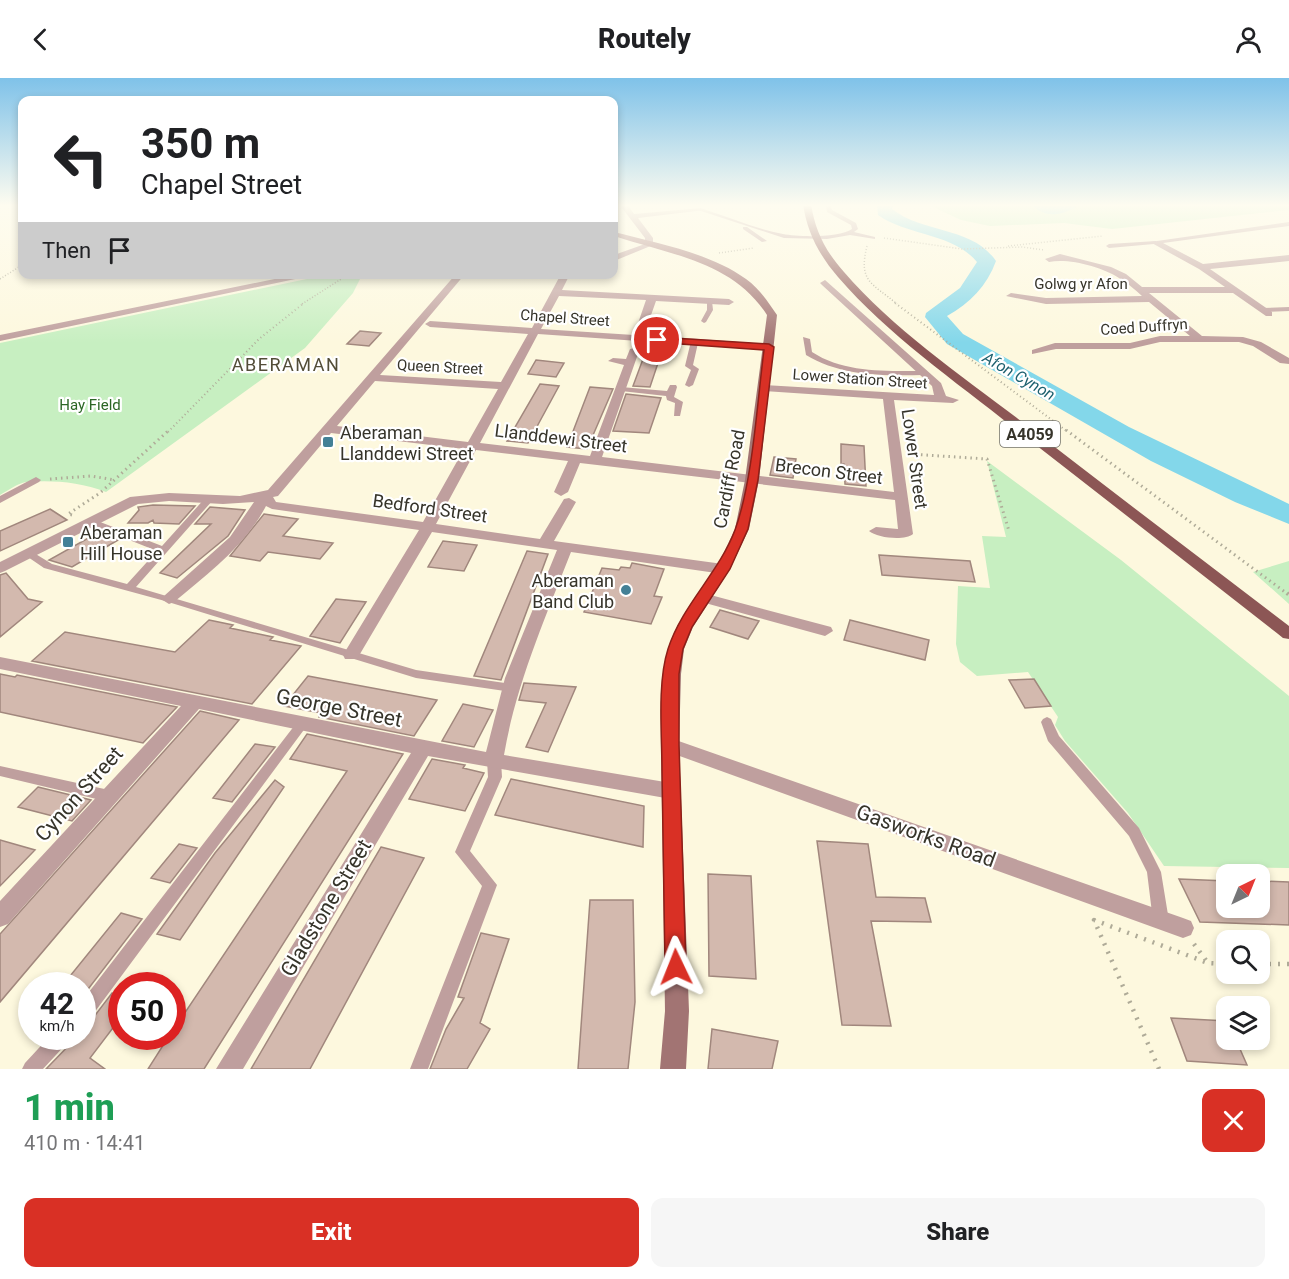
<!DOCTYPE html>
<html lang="en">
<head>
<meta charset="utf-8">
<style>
	body { margin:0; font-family:Roboto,sans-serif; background:#f6f6f6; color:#202124; height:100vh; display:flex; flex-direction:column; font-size:22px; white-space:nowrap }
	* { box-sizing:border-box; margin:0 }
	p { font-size:20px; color:#757577 }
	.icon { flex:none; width:33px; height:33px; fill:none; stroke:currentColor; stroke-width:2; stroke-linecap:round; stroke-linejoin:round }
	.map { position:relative; height:991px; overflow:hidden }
	.details { display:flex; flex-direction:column; background:#fff; flex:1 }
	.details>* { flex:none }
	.top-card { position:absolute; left:18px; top:18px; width:600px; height:183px; border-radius:12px; box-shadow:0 3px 9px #0003; background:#fff; color:#202124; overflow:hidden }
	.needle { width:39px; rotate:43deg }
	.tools { position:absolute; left:1216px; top:786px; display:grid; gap:12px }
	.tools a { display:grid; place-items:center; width:54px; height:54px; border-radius:12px; background:#fff; box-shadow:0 3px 9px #0003; font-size:30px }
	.speed { position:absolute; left:18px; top:894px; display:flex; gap:12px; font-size:30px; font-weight:700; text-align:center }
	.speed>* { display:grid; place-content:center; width:78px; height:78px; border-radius:50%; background:#fff; box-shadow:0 3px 9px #0003; line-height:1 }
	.speed small { font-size:15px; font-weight:400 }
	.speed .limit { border:9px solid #d22; background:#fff; color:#111 }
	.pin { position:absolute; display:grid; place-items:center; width:51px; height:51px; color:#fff; margin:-26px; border:3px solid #fff; border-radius:50%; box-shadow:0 2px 6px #0007 }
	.me { position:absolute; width:66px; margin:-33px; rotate:358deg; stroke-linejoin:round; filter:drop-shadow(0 0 4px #0008) }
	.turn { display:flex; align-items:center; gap:21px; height:126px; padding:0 24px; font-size:27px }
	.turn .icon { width:78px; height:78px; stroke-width:2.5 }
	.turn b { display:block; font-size:42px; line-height:51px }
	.then { display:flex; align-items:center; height:57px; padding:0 24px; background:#0003; gap:12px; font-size:22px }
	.round { display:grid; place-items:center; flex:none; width:63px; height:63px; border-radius:12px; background:#f6f6f6 }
	.summary { display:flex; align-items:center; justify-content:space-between; height:102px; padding:0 24px }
	h1 { font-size:36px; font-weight:800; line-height:45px; color:#1e9e55 }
	.cta { display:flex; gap:12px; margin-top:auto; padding:12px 24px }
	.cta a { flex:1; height:69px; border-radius:12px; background:#d93025; color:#fff; font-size:24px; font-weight:800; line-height:69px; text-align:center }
	.cta a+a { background:#f6f6f6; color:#202124 }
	header { display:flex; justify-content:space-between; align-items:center; height:78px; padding:0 24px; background:#fff; font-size:27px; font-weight:800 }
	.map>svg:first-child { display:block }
</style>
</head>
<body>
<header><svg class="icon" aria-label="back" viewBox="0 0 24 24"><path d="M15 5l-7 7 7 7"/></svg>Routely<svg class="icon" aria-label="person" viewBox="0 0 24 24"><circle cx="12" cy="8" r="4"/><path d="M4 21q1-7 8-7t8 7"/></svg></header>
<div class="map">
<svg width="1289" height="991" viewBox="0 0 1289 991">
	<rect width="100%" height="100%" fill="#fdf8de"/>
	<!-- green -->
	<path fill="#c7efc1" d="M932 126H1289V132L1112 151 1064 145 990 148 961 142 931 128Z
		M326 197H362L353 215 305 270 106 414C80 404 53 402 26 404 18 405 7 413 0 417V265Z
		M987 383 1121 482 1289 618V790L1164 788 1128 735 1065 663 1055 647 1058 639 1028 594 977 598 960 584 956 566 958 508 990 510 982 458 1006 459Z
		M1289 483V526L1253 494Z"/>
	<!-- water -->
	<path fill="#83d7ea" d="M1031 126H1081C1065 137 1046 142 1031 126Z"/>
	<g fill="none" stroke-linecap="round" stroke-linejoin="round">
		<!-- river -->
		<path fill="#83d7ea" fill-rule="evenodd" d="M877 126H893L892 131C924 156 972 148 996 183 987 208 970 225 947 238L963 256 1129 349 1289 426V446L1235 424 1151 383 947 266 925 239 926 235 960 210 977 184C953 155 908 158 878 137Z"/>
	</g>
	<!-- building -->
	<path fill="#d3b9ae" stroke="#a1877d" stroke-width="1.5" d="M360 253 381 255 369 268 347 266Z
		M643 281 659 282 650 309 633 308Z
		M536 282 564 285 556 299 528 296Z
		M540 306 559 308 528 365 507 363Z
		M590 309 613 311 587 371 567 369Z
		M626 316 661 320 649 355 613 353Z
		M841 366 864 368 866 408 845 406 844 386H841Z
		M774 379 796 381 793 400 770 397Z
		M153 427 195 428 179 446 154 445 153 442 148 445H128L139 432 138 429Z
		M210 429 245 432 228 458 177 500 160 495 211 446H195Z
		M50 431 67 442 0 473V453Z
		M264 436 298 441 283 458 333 465 320 481 268 474 260 483 230 478Z
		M99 454 118 462 72 489 49 482Z
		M443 463 477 467 464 493 428 489Z
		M527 473 548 476 501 602 474 598Z
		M879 477 970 483 975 504 882 497Z
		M632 485 664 491 654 518 662 519 651 546 584 534 602 490 619 492 621 489 630 490Z
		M6 495 28 521 42 524 0 559V497Z
		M336 521 366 524 340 565 310 558Z
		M720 532 759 543 748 561 710 549Z
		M209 542 233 547 230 550 273 559 270 562 301 568 252 626 32 583 65 554 175 574Z
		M850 542 929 562 925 582 844 562Z
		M0 596 15 599 17 597 177 629 143 665 0 634Z
		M308 598 340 604 437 622 414 658 319 639 321 635 284 628Z
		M1034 601 1051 628 1025 630 1009 602Z
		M524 605 576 609 548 674 526 669 546 625 519 622Z
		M463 626 493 632 474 669 442 663Z
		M200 633 239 642 0 924V856Z
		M307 656 403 676 204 991H148L169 958H172V954L347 693 290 681Z
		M255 666 275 669 232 724 213 720Z
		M432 681 465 687 463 690 484 695 465 733 409 721Z
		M511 701 644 728 643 769 495 737Z
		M275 702 284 709 180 862 157 856 215 775Z
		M38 709 91 722 72 743 18 729Z
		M0 762 35 772 0 808Z
		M817 763 868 766 876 819 925 820 931 844 871 843 891 948 842 947Z
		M179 766 197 770 170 805 151 800Z
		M381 769 424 780 310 991H251Z
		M708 796 751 798 756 901 709 898Z
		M1179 801 1227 803V830H1260V803L1289 804V847L1200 844Z
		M590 822H633L635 924 628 991H578Z
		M121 835 142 841 82 919V908H62Z
		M481 855 509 861 480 945 490 951 467 991H430L446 951 464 920 458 919Z
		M112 915 122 918V938L90 980 105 991H46L78 958H82V947L90 944Z
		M1171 940 1227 943V962H1236L1247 987 1187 983Z
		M712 951 778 963 772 991H708Z"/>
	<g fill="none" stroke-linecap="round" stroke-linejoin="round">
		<!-- path-far4 -->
		<path stroke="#afab98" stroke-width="1.5" stroke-dasharray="1 2" stroke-linecap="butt" d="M884 160 962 171 1022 169 1044 172
			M867 168C858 204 872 205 897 226
			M1008 168 1103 158
			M719 175 754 170
			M0 201 22 187
			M302 226 349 196"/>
		<!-- path-far3 -->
		<path stroke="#afab98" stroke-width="2" stroke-dasharray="1 3" stroke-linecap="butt" d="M895 225 1068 354
			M168 354 259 261 304 225"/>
		<!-- path-far2 -->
		<path stroke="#afab98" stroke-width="3" stroke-dasharray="1.5 4" stroke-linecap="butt" d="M1066 352 1289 517
			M910 376 987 381 1009 453
			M50 401 91 398 115 402
			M72 437 68 436 100 415 169 352"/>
		<!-- path-far1 -->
		<path stroke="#afab98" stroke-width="4" stroke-dasharray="1.5 5" stroke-linecap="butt" d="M1287 515 1289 517"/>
		<!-- path -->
		<path stroke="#afab98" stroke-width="4.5" stroke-dasharray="2 7" stroke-linecap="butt" d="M1194 866 1208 885 1227 886
			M1260 886H1289
			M1159 991 1094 842 1208 885"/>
		<!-- service -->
		<path fill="#bf9f9e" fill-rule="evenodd" d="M826 126H830L832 132 856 145 858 151 854 154 875 159V161L850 157 827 161 784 160 698 132 703 131C729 139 756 151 783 156 798 159 840 160 852 151L851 147 827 134Z
			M743 149H747L767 163 762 164 743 151Z
			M1156 163V165L1154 166 1109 170 1106 168 1109 166Z
			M707 222 712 223 713 232 706 244 704 245 701 243 707 232Z
			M1289 229V233L1262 234 1259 232 1262 230Z
			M803 259 810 261 812 274C844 295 886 293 923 293L927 295 923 297C884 298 840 298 806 277Z
			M691 263 698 265 693 287 699 291 693 307 689 309 685 307 691 292 685 288Z
			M670 307H676L677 309 674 319 683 324 680 338H674L675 325 667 322 666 318 621 313 617 311 621 309 667 313Z
			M36 399 41 402 39 404 0 425V418Z
			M210 417 213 418 215 420 213 422 136 509 416 592 511 606 515 607 517 610 515 613 511 614 416 600 165 523 44 490 25 477 26 475H34L52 486 127 506 157 473 89 446 87 444 89 442H95L162 468 207 418Z
			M1047 639 1051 641 1059 658 1139 750 1161 794 1169 843 1166 848 1161 850 1156 848 1153 843 1147 794 1129 758 1048 663 1041 644 1043 641Z
			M302 641 306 643 308 646 306 649 88 943 82 945V923L298 643Z
			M494 677 499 678 501 682 502 699 470 773 497 807 428 991H410L482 808 455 774 488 699 487 682 489 678Z
			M0 688 109 712 114 714 116 718 114 722 109 724 0 698Z
			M50 958H70L68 964 43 991H22L25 985Z"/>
		<!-- minor -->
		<path fill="#bf9f9e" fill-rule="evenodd" d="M619 126H627L634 136 701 130 705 132 638 140 653 160V167L614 183V177L645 166V160Z
			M1289 144V148L1163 165 1203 186 1289 177V183L1210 191 1272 234V238H1266L1233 215H1149L1202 258 1243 259 1261 264 1289 280V286L1280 285 1253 268 1239 264H1160L1130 271H1056L1032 276V272L1055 265H1130L1160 258H1190L1149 224 1046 226 1006 218 1011 215 1046 220 1142 218C1135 212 1128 205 1119 200 1102 189 1069 180 1049 184L1045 181 1060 176 1111 189 1126 196 1142 209H1225L1199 191 1150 164Z
			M299 196H319L0 263V257Z
			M456 196H465L380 297 501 304 528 256 430 249 425 246 430 243 532 250 561 196H570L562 212 729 221 734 224 729 227 656 223 644 257 769 266 774 269 769 272 538 256 480 365 590 378 624 287 608 283 613 280 626 281 630 271 634 270 639 273 602 379 894 414 883 321 764 313 758 310 764 307 934 317 932 308 822 207 820 205 825 202 941 305 946 318 959 322 953 325 894 322 913 456C905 463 877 460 869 453L876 449 898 451 895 422 580 385 568 414 561 418 554 414 568 383 476 372 436 446 540 461 564 421 569 420 576 424 554 463 723 486 730 491 723 496 571 474C545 541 516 606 504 677L671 705 678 707 681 713 678 719 671 721 428 678 243 991H216L411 675 199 631 8 846 0 849V823L181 628 0 591V579L486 674 505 600 557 472 432 454 357 581H345L343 577 419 452 272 431 266 428C245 468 208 496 174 524L169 526 161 521 164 518 230 459 254 424 223 426 169 423 138 426 5 493 0 495V484L130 419 169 415 240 418 268 412ZM559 218 646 222 634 257 541 251ZM375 303 498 311 468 364 337 348ZM331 355 464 371 423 444 276 424 273 419 278 418Z
			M703 515 831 549 833 553 825 558 698 523 695 520 698 517Z
			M670 660 1183 840 1191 843 1194 850 1191 857 1183 860 663 672 661 667 663 662Z"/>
		<!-- secondary -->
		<path fill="#a27473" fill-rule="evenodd" d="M614 154C657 165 710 175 746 201 760 211 768 224 777 237L759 402 749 451 730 491 693 549 684 571 681 596 679 667 689 933 686 991H660L665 933 661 667 663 596 668 571 677 549 716 491 735 451 745 402 767 237C732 183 671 177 614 158Z"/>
		<!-- primary -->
		<path fill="#8c5655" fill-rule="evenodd" d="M803 126H811C815 153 826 174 844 194 892 250 963 299 1021 343 1110 412 1200 480 1289 548V561L1283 560C1194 490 1104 420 1014 350 955 303 887 256 838 199 819 177 807 154 803 126Z"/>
	</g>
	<!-- sky -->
	<linearGradient id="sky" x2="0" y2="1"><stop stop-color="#7fc2e9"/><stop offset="0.48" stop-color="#fefcf0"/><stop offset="1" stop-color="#fefcf0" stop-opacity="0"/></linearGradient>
	<rect width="1289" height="265" fill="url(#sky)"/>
	<!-- route -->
	<path fill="#d93025" stroke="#8d1f18" stroke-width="1.5" d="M657 259 769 266 774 269 758 402 748 451 730 491 692 549 683 571 679 596V667L686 889 683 896 676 899 668 896 665 889C664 824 663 759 662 693 662 657 657 605 668 571 682 527 719 495 735 452 753 402 757 325 764 272L653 264V260Z"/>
	<!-- markers -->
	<g fill="#438096" stroke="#fff" stroke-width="2">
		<rect x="322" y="358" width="12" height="12" rx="3"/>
		<rect x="62" y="458" width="12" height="12" rx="3"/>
		<circle cx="626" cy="512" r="6"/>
	</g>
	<g text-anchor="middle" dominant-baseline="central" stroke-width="4.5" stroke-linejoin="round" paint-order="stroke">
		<!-- far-street labels -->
		<g font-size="15" fill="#36342a" stroke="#fff">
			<text x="1081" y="206">Golwg yr Afon</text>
			<text transform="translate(565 240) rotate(4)">Chapel Street</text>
			<text transform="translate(1144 249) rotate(-4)">Coed Duffryn</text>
			<text transform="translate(440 289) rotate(3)">Queen Street</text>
			<text transform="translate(860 301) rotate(4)">Lower Station Street</text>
		</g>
		<!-- far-park labels -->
		<g font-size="15" fill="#2c6625" stroke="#fff">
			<text x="90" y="327">Hay Field</text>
		</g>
		<!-- far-water labels -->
		<g font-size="16" font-style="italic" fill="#1d616f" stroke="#fff">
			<text transform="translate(1019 298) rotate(30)">Afon Cynon</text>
		</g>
		<!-- shield labels -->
		<rect fill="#fff" stroke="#72716a" stroke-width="1.5" x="1000" y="343" width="60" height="26" rx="4.5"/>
		<g font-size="16" font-weight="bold" fill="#36342a">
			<text x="1030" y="356">A4059</text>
		</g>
		<!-- far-quarter labels -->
		<g font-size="18" letter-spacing="1.5" fill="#524d38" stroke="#fff">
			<text x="286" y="286">ABERAMAN</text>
		</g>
		<!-- poi labels -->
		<g font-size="18" fill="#36342a" stroke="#fff" text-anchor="start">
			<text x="340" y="354">Aberaman<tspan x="340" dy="21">Llanddewi Street</tspan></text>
			<text x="80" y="454">Aberaman<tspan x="80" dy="21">Hill House</tspan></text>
			<text x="614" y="502" text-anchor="end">Aberaman<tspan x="614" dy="21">Band Club</tspan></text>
		</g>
		<!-- street labels -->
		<g font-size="18" fill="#36342a" stroke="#fff">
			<text transform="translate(561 360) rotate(7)">Llanddewi Street</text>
			<text transform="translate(915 381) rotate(82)">Lower Street</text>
			<text transform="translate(829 393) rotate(7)">Brecon Street</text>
			<text transform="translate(729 401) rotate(-79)">Cardiff Road</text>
			<text transform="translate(430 430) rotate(8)">Bedford Street</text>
		</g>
		<!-- near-street labels -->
		<g font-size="21" fill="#36342a" stroke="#fff">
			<text transform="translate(339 630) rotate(11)">George Street</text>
			<text transform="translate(79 716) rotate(-48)">Cynon Street</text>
			<text transform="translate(926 758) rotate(20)">Gasworks Road</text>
			<text transform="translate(326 830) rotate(-59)">Gladstone Street</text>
		</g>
	</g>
</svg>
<div class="tools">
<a><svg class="needle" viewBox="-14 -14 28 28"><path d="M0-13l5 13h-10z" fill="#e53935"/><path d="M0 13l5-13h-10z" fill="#757577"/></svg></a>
<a><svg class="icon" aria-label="search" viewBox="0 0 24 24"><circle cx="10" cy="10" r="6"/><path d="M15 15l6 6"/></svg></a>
<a><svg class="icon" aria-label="layers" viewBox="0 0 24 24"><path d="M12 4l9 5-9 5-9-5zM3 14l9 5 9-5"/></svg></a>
</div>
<div class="speed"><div>42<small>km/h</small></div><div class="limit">50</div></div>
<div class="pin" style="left:657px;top:262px;background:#d93025"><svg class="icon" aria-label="arrive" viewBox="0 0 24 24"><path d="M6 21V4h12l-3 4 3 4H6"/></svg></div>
<svg class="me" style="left:676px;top:889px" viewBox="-20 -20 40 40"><path d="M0-17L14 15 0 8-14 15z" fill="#d93025" stroke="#fff" stroke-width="4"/></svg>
<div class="top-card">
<div class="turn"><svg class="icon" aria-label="left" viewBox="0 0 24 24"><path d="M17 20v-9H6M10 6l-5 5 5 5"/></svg><div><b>350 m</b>Chapel Street</div></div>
<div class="then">Then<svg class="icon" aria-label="arrive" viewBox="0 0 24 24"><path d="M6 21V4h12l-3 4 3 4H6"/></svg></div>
</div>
</div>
<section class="details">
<div class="summary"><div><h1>1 min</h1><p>410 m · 14:41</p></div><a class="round" style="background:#d93025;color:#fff"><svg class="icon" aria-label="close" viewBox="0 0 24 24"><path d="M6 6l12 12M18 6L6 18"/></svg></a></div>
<div class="cta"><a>Exit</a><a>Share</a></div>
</section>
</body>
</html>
